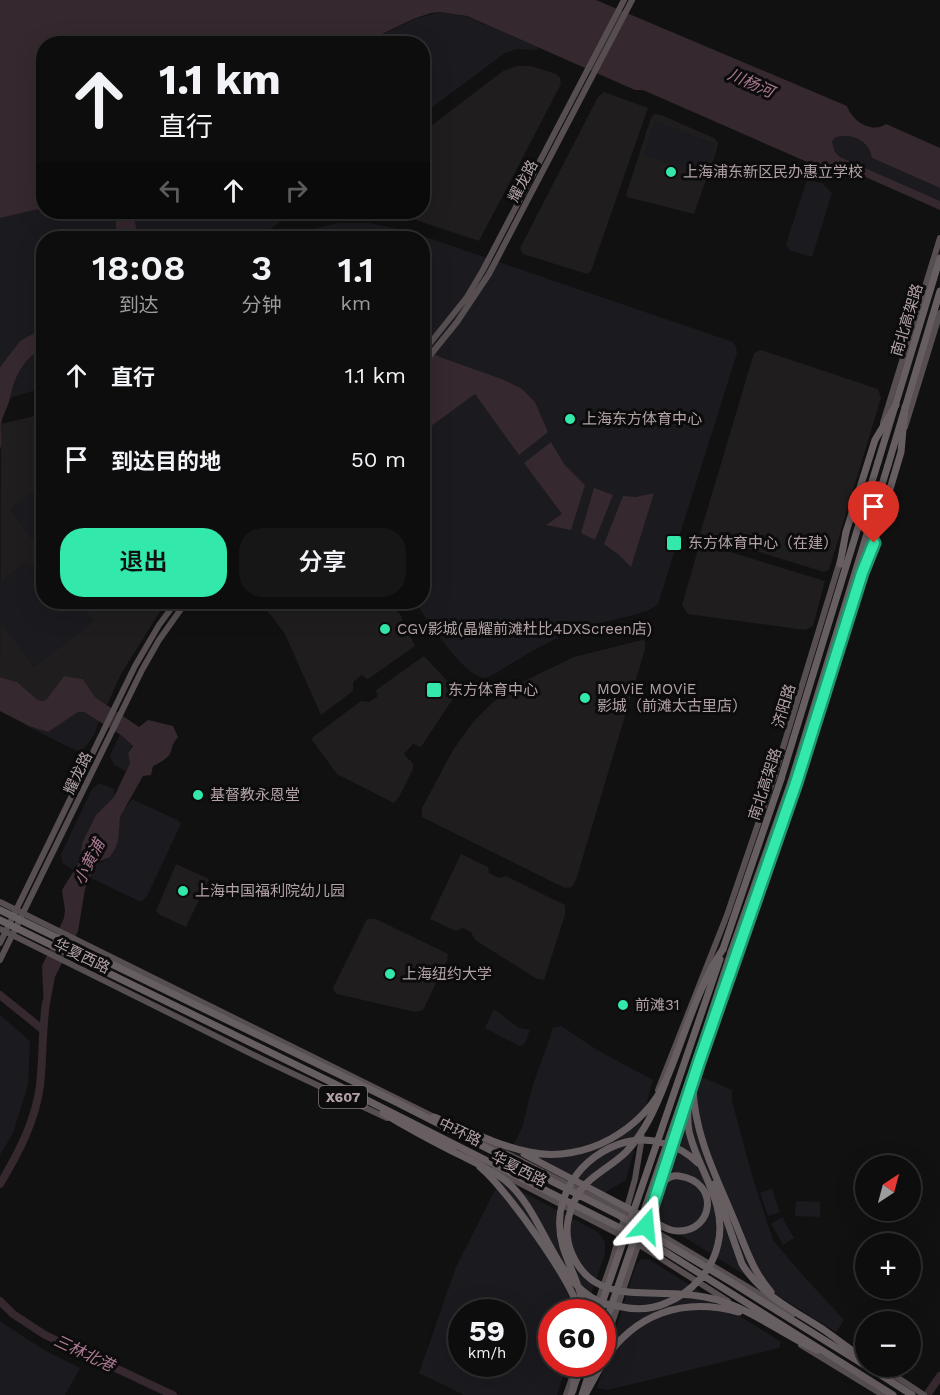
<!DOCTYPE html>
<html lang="zh">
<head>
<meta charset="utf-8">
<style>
	body { margin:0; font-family:"Work Sans","Noto Sans SC",sans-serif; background:#171616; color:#f1f3f6; height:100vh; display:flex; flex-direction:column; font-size:22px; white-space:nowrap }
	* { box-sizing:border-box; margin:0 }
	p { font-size:20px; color:#9b9c9d }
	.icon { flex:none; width:33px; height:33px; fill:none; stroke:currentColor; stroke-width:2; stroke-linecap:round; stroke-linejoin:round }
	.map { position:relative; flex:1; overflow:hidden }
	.sheet { position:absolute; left:36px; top:231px; width:394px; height:378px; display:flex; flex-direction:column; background:#0e0d0d; border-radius:24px; box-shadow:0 6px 24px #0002,0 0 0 2px #2e2d2e }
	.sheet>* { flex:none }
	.hud { position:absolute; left:36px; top:36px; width:394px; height:183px; border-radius:24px; box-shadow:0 6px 24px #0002,0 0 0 2px #2e2d2e; background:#0e0d0d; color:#f1f3f6; overflow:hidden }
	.needle { width:39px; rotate:36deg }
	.fabs { position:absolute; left:855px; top:1155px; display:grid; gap:12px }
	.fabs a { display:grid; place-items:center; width:66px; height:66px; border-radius:50%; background:#0e0d0d; box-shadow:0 6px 24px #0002,0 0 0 2px #2e2d2e; font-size:30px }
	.speed { position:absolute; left:448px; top:1299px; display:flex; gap:12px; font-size:30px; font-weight:700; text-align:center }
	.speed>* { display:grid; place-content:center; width:78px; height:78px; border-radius:50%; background:#0e0d0d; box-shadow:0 6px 24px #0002,0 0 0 2px #2e2d2e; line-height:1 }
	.speed small { font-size:15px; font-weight:400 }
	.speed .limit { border:9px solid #d22; background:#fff; color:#111 }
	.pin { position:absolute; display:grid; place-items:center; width:51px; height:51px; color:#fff; margin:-62px -26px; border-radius:50% 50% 50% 0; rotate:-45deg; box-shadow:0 0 6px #0007 }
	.pin .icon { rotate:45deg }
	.me { position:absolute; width:66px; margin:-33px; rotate:18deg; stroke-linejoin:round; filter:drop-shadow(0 0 4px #0008) }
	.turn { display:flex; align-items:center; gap:21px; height:126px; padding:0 24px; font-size:27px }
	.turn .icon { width:78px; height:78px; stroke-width:2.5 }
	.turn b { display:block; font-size:42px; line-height:51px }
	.lanes { display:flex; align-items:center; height:57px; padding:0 24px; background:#0003; justify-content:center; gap:30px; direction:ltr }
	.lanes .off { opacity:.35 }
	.eta { display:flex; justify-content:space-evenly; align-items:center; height:102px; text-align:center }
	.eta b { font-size:36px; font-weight:600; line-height:42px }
	.button { display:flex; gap:12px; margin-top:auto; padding:12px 24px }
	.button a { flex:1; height:69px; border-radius:24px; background:#32e8aa; color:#111; font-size:24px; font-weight:600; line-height:69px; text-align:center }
	.button a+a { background:#171616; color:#f1f3f6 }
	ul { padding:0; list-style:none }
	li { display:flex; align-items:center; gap:18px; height:84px; padding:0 24px }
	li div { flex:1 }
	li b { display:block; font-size:22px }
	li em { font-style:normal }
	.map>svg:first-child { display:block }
</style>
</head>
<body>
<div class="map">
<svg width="940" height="1395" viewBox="0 0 940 1395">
	<rect width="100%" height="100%" fill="#121111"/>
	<!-- built -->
	<path fill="#1f1d1d" d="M517 66H531L556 74 560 78 561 84 479 241 410 218 371 212H423V132L503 71Z
		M604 92 648 108 591 271 587 274 523 254 520 248 598 97Z
		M654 114 661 115 714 138 718 143 716 152 694 214 627 197 626 195 651 118Z
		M761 350 878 389 881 398 829 570 824 572 700 534 754 353Z
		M43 414 44 602H166L121 674 107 705 95 697 83 679 64 676 46 700 43 701 38 700 17 682 0 677 1 424Z
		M704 544 825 581 813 626 805 630 688 614 682 605 699 546Z
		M255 602H390L401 616 415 646 371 677 367 679 362 675 353 682V691L321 715 285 634 269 613Z
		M642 640 645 641V649L576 880 572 887 565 888 422 817V808L453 750 473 722 492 703 518 684 574 657Z
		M424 656 456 690V694L421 747 413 744 404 754 413 764V769L399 797 394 803 337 774 312 740 313 737 361 701 369 702 378 696 376 690Z
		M461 854 488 867 489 873 499 878 506 876 565 905V915L544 980 537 979 475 940 471 932 463 928 456 931 430 919Z
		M176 864 209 879 186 927 160 915 156 911Z
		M367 919H376L448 954 447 961 423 1010 415 1012 337 994 334 991 333 988Z"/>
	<!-- green -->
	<path fill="#1b1a1f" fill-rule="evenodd" d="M441 12 465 16 538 47 537 50 517 49 505 53 423 114V44H364L414 19Z
		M655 121 716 144 710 167 701 164 697 175 643 154Z
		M844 135C858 137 869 144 872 158L940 188V201L840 157 835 152 832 142 834 138Z
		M807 180 822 183 832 193 812 257 789 250 786 244Z
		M43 208 44 212H111L115 215 117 238H44L43 328 20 341 0 367V218Z
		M133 212H294L258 238H138L134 222Z
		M339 223H369L408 231 733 342 736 347 737 353 658 604C648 615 606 620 589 626 562 634 538 647 514 662 505 667 496 674 486 678 464 678 428 620 415 602H423V238H289L312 229Z
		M43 348V388L10 398C12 377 26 358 43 348Z
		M43 485V536L35 543 10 509Z
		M43 557 44 602H79L94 622 34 667 0 621V582L26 563 29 568Z
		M78 712H84L99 720 94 735 81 753 21 723 47 732Z
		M120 734 132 745 128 753 130 763 126 771 114 765 110 756Z
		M99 783 114 789V797L96 815 82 843 80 861 73 870 62 863 61 854 92 789Z
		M132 799 177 820 181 824 147 896 141 902 91 878C96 859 105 865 112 853 119 842 118 832 119 820 120 814 128 805 132 799Z
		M494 1009 519 1028 530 1030 525 1043 521 1046 518 1045 485 1028Z
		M0 1015 30 1041 28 1085 13 1133 0 1155Z
		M561 1026 599 1051 653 1080 626 1180 599 1196 509 1153 522 1128 532 1088 553 1028Z
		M699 1076 732 1090V1101L753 1179 773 1240 800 1272 844 1320 836 1332 652 1217Z
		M500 1180 598 1232 605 1242V1254L585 1312H552V1364H567L557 1395H464L419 1373 456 1267ZM462 1312H513V1364H462Z
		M772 1189 780 1212 768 1216 760 1193Z
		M796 1201 820 1202V1217L795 1216Z
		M782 1217 794 1238 783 1245 771 1224Z
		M641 1259 650 1260 781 1342 779 1348 608 1390 597 1388 636 1265Z
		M0 1321 44 1350 80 1368 65 1395H0Z"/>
	<!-- water -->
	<path fill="#35282f" d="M0 0H596L847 106C852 121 872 134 886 124L940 148V188L872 158C869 140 850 132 834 138L832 142 835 152 840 157 940 201V210L836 164H829L821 168 643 90H635L467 16 440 12 431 13 413 19 364 43 44 44 43 208 0 218Z
		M111 212H133L138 238H117L115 215Z
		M43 328V348C24 359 14 376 10 398 8 407 2 416 1 425 0 433 3 441 0 449V367L20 341Z
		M423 349 440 357 504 380 522 389 535 402 548 432 519 455 475 394 423 432Z
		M551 442 564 464 585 485 571 530 546 525 562 514 524 463Z
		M594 488 613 495 595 540 581 533Z
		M654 493 631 567 619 555 604 544 623 496 636 497Z
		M64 676 83 679 95 697 139 727 148 720 173 726 178 737C165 752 180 753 153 766L151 775 143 776 120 817 118 841 115 849 110 857 101 861 94 868 85 889 78 931 55 977 50 1003 44 1011 42 966 64 918 65 910 62 890 80 861 82 843 96 815 114 797 130 763 128 753 133 746 121 735 84 712H78L48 732 29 726 0 711V677L17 682 38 700 43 701 46 700Z"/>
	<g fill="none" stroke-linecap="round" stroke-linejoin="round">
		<!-- river -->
		<path stroke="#35282f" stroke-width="8" d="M0 995 42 1029
			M0 1184C18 1154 35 1122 40 1086 43 1058 42 1030 46 1003
			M0 1301 13 1314 45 1335 173 1395
			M927 1395 940 1376"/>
		<!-- primary -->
		<path stroke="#564e50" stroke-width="6" d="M423 352 467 297 483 270 624 0
			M423 364 457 322 489 274 632 0
			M883 423 940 238
			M905 427 940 313
			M0 902 438 1119
			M0 929 266 1061 387 1118
			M0 943 135 666 159 625 176 602
			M0 960 142 670 159 640 186 602
			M696 1072 796 783 863 569
			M658 1090 727 915 774 777 840 561
			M472 1136 626 1214 793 1314
			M494 1170 638 1244 728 1301
			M594 1312 612 1261 635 1179 642 1137
			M801 1345 883 1395
			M603 1350 687 1099
			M880 1366 924 1395
			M566 1395 573 1375"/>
		<!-- highway -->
		<path stroke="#675e61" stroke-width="7" d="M878 462 940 258
			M888 465 940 291
			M840 564 846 532
			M862 573 874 543
			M723 949 781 779
			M731 952 791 782
			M693 1089C695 1137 717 1178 735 1222 745 1246 753 1272 771 1292
			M480 1167C504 1186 574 1283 579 1312
			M867 1366 912 1395
			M571 1395 582 1364
			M582 1395 592 1364"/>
		<!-- highway-bridge -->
		<path stroke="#675e61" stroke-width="7" d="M846 532 875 440 896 405
			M874 543 901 452 905 407
			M781 779 878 462
			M791 782 888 465
			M0 910 396 1102 620 1216 731 1282 866 1366
			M0 920 339 1086 656 1246 893 1395
			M694 1066 731 952
			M666 1081C656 1107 645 1132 626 1152 611 1167 589 1176 578 1194 567 1214 563 1233 572 1254 592 1301 638 1291 679 1294 695 1295 710 1297 724 1302 757 1313 785 1336 817 1350
			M383 1113C406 1127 430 1140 454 1152 471 1161 491 1169 506 1181 545 1214 552 1280 600 1302 605 1304 612 1305 617 1306 634 1310 651 1310 666 1303 691 1293 712 1271 718 1244 728 1203 697 1169 689 1131 685 1109 692 1085 695 1063
			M434 1117C465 1129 496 1145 529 1152 584 1164 645 1130 667 1078 685 1035 697 988 723 949
			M524 1154 660 1225C665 1228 672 1231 678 1231 713 1232 721 1182 679 1176 669 1174 658 1185 653 1193
			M714 1184 742 1264C761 1295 795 1311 824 1330 838 1340 852 1350 866 1361
			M584 1312C582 1289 570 1269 563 1247 549 1200 580 1154 626 1142 651 1136 680 1145 698 1163
			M599 1312 720 959
			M603 1330 690 1077
			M603 1362C635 1313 683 1297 739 1312
			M573 1390 576 1364
			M585 1395 602 1364"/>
	</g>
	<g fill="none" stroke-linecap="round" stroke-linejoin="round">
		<!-- route casing -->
		<g stroke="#20976e" stroke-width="15">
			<path id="route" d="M646 1226 699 1062 796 783 862 573 874 543"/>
		</g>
		<!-- route -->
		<use href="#route" stroke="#32e8aa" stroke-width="10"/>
	</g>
	<!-- markers -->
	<g fill="#32e8aa" stroke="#0d0c0c" stroke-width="2">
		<circle cx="671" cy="172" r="6"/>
		<circle cx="570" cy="419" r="6"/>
		<rect x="666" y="535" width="16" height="16" rx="3"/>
		<circle cx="385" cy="629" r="6"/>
		<rect x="426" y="682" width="16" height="16" rx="3"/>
		<circle cx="585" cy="698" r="6"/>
		<circle cx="198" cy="795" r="6"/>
		<circle cx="183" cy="891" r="6"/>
		<circle cx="390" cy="974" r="6"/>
		<circle cx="623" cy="1005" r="6"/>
	</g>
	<g text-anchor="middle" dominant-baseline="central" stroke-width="6" stroke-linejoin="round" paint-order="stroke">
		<!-- shield labels -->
		<rect fill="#0d0c0c" stroke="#807578" stroke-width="1.5" x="319" y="1086" width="48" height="22" rx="4.5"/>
		<g font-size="14" font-weight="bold" fill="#b2a2a7">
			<text x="343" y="1097">X607</text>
		</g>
		<!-- poi labels -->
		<g font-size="15" fill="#b2a2a7" stroke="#0d0c0c" text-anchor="start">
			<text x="683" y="172">上海浦东新区民办惠立学校</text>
			<text x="582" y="419">上海东方体育中心</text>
			<text x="688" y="543">东方体育中心（在建）</text>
			<text x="397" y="629">CGV影城(晶耀前滩杜比4DXScreen店)</text>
			<text x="597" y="689">MOViE MOViE<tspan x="597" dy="17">影城（前滩太古里店）</tspan></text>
			<text x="448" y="690">东方体育中心</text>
			<text x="210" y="795">基督教永恩堂</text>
			<text x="195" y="891">上海中国福利院幼儿园</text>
			<text x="402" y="974">上海纽约大学</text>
			<text x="635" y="1005">前滩31</text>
		</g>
		<!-- street labels -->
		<g font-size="15" fill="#b2a2a7" stroke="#0d0c0c">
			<text transform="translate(523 181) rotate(-62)">耀龙路</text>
			<text transform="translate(907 320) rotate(-73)">南北高架路</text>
			<text transform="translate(784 706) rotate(-73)">济阳路</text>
			<text transform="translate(78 773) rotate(-64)">耀龙路</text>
			<text transform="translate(765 784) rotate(-72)">南北高架路</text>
			<text transform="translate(82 956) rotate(26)">华夏西路</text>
			<text transform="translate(460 1132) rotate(26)">中环路</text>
			<text transform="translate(519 1169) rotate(27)">华夏西路</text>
		</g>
		<!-- water labels -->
		<g font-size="16" font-style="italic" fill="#ac7a95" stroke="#0d0c0c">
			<text transform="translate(751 83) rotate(24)">川杨河</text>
			<text transform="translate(89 862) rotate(-63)">小黄浦</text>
			<text transform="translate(84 1353) rotate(25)">三林北港</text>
		</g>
	</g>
</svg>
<div class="fabs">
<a><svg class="needle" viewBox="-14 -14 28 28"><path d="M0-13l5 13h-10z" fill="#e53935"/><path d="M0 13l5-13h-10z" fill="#9b9c9d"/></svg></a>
<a>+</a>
<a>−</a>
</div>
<div class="speed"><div>59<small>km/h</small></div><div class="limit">60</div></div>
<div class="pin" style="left:874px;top:543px;background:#d93025"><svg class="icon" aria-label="arrive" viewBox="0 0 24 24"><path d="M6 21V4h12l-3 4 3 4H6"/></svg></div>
<svg class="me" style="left:646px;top:1226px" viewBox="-20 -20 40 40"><path d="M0-17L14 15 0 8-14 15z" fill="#32e8aa" stroke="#fff" stroke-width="4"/></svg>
<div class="hud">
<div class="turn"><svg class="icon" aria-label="ahead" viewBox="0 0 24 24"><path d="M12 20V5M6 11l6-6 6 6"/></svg><div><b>1.1 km</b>直行</div></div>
<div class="lanes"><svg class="icon off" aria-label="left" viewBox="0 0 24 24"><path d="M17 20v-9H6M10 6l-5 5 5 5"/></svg><svg class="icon" aria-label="ahead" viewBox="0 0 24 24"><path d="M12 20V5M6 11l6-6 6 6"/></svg><svg class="icon off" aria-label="right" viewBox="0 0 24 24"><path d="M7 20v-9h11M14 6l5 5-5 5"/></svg></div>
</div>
<section class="sheet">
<div class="eta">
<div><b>18:08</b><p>到达</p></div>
<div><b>3</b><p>分钟</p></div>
<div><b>1.1</b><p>km</p></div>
</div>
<ul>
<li><svg class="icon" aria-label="ahead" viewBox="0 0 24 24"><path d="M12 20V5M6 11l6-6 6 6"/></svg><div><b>直行</b></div><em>1.1 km</em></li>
<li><svg class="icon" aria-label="arrive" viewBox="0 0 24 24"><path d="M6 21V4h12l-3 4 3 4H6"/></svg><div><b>到达目的地</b></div><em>50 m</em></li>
</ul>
<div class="button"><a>退出</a><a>分享</a></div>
</section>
</div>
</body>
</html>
